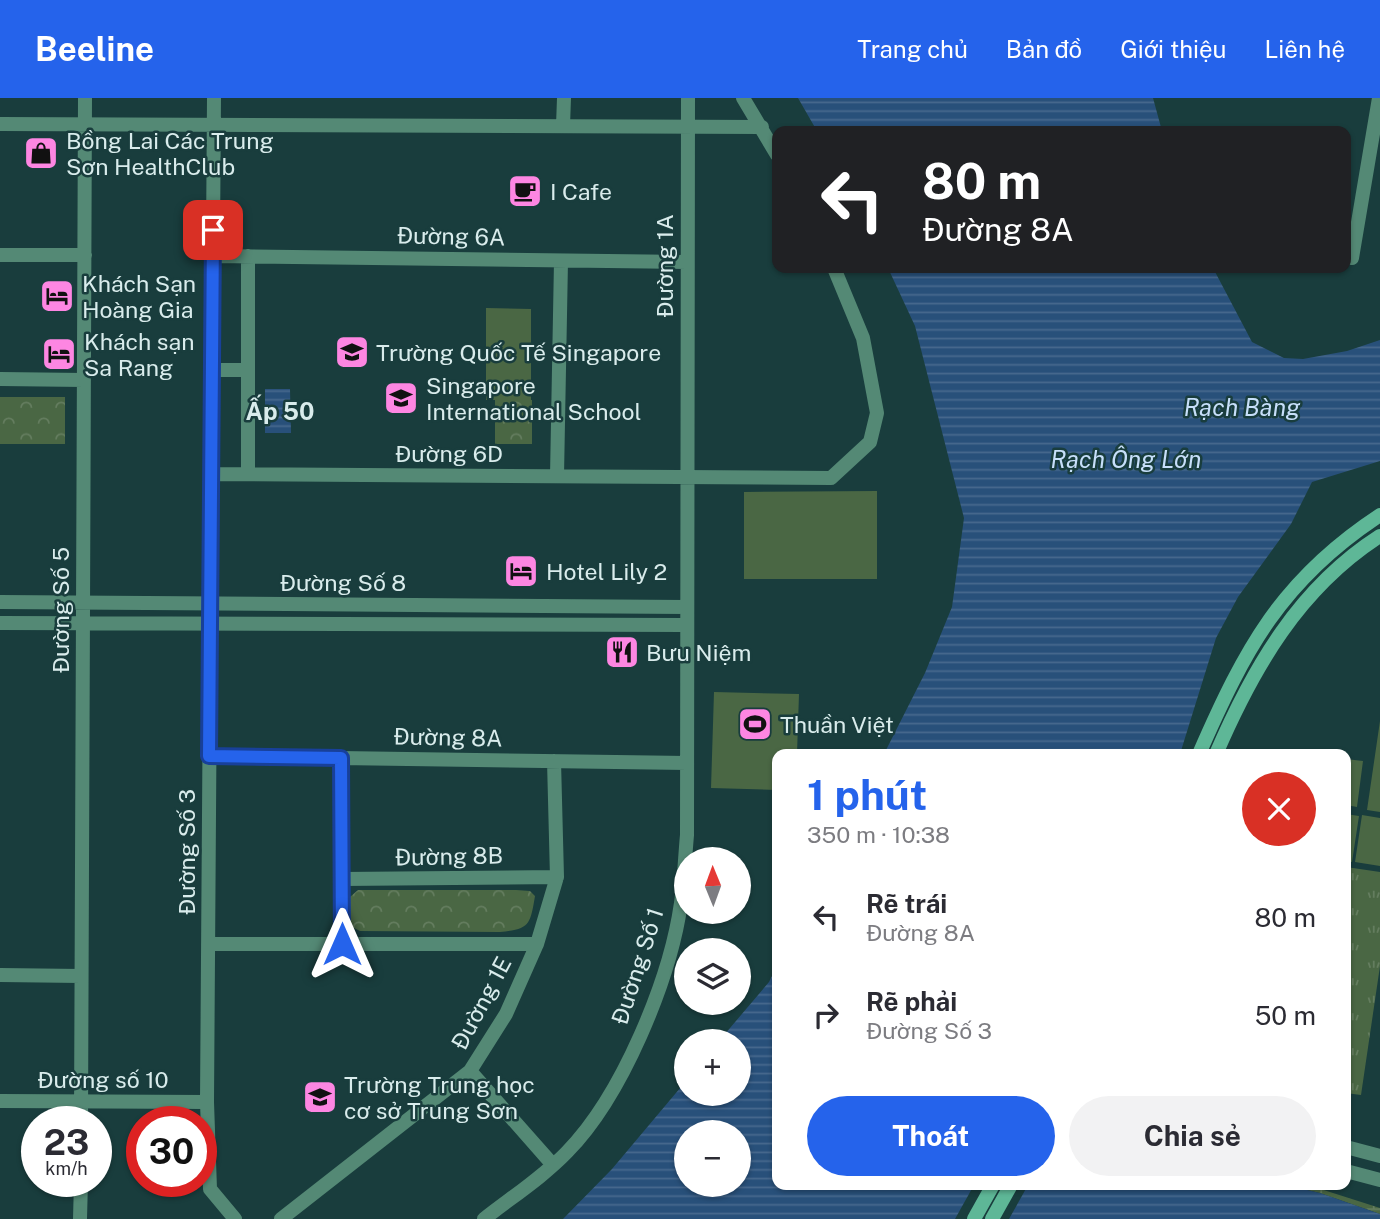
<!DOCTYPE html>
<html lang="vi">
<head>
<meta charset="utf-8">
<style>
	body { margin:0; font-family:"Public Sans",sans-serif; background:#f2f2f3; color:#2b2b33; height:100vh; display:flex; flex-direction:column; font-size:26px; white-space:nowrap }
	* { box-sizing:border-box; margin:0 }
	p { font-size:23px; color:#7c7c81 }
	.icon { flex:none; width:38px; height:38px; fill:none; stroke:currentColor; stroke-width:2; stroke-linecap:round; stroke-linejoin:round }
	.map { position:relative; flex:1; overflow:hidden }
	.panel { position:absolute; left:772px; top:651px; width:579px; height:441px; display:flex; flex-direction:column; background:#fff; border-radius:14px; box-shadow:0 2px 5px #0004 }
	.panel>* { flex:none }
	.hud { position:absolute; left:772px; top:28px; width:579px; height:147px; border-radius:14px; box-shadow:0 2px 5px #0004; background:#202124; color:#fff; overflow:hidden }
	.needle { width:46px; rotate:359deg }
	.tools { position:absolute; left:674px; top:749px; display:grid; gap:14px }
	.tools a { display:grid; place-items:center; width:77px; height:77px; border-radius:50%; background:#fff; box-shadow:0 2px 5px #0004; font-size:35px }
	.speed { position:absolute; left:21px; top:1008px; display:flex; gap:14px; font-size:35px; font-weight:700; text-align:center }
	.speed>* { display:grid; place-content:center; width:91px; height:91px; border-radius:50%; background:#fff; box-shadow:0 2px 5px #0004; line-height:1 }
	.speed small { font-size:18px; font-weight:400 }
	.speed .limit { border:10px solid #d22; background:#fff; color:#111 }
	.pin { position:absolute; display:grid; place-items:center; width:60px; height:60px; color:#fff; margin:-30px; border-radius:14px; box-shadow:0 4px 10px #0006 }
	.me { position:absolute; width:77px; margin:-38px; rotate:0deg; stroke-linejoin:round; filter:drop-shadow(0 0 5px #0008) }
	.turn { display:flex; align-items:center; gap:24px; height:147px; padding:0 35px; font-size:32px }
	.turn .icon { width:91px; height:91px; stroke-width:2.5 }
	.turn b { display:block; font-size:49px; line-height:60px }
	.round { display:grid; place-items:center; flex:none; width:74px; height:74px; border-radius:37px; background:#f2f2f3 }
	.summary { display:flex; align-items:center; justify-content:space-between; height:119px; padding:0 35px }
	h1 { font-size:42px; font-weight:700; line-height:52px; color:#2563eb }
	.cta { display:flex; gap:14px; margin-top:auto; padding:14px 35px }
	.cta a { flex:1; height:80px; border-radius:42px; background:#2563eb; color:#fff; font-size:28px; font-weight:700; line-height:80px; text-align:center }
	.cta a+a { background:#f2f2f3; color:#2b2b33 }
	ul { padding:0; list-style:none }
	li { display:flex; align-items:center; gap:21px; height:98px; padding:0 35px }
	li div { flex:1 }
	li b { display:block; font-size:26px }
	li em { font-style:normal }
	header { display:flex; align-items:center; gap:42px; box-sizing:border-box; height:98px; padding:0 35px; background:#2563eb; color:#fff }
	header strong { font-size:33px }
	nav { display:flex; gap:38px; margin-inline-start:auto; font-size:24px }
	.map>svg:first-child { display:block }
</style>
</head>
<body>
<header>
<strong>Beeline</strong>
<nav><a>Trang chủ</a><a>Bản đồ</a><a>Giới thiệu</a><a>Liên hệ</a></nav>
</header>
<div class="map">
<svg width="1380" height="1121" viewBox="0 0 1380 1121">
	<defs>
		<pattern id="grass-tufts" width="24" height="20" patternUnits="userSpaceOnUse" patternTransform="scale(1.75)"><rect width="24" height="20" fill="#4a6744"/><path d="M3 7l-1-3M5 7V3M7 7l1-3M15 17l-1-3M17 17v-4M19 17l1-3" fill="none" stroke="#647d5f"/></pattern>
		<pattern id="wetland-marsh" width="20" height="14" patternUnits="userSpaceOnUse" patternTransform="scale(1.75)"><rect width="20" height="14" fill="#4a6744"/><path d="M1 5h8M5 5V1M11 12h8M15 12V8" fill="none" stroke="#647d5f"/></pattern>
		<pattern id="park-crowns" width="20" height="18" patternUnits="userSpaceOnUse" patternTransform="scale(1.75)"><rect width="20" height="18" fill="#4a6744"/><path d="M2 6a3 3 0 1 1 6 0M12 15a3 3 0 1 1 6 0" fill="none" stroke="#647d5f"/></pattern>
		<pattern id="water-rules" width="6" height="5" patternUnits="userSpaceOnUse" patternTransform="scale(1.75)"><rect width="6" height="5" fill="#28507a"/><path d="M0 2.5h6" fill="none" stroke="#47698d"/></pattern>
	</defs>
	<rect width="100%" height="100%" fill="#193d3d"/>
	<!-- grass -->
	<path fill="url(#grass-tufts)" d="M1346 769 1380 774V868L1361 997 1346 995Z"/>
	<!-- wetland -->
	<path fill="url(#wetland-marsh)" d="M1286 1087H1308L1380 1110V1116L1320 1095Z"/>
	<!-- park -->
	<path fill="url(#park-crowns)" d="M0 299H65V346H0Z
		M495 302H532V346H495Z
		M358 792H516L530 793 535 798C530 827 530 831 500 834L360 833 350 828V799Z"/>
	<!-- garden -->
	<path fill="#4a6744" d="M486 210 531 211V302H486Z
		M877 393V481H744V394Z
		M714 594 799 596 797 656H777V692L711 690Z
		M1380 623V714L1367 712Z
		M1346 661 1363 663 1357 709 1346 707Z
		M1346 716 1359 718 1352 764 1346 763Z
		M1362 717 1380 720V768L1355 764Z"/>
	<!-- water -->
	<path fill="url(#water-rules)" fill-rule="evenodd" d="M798 0H1153L1162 33H817Z
		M888 170H1213L1252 244 1284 260 1303 261 1347 253 1380 242V363L1312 384 1291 426 1238 499 1216 540 1180 656H884L925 575 952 509 964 420 915 228Z
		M265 291H290L291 335H265Z
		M777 868V1087H1286L1320 1095 1380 1116V1121H563L612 1071 686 983V996H738V943H719L769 884ZM686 1034H738V1087H686Z"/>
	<!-- pier -->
	<path fill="#193d3d" d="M974 1087H1028L1009 1121H955Z"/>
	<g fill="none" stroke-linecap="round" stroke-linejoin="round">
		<!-- minor -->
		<path stroke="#548975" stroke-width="14" d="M214 0 207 1004 210 1091 235 1121
			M743 0 777 57
			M0 26 762 29
			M563 28 564 0
			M0 157H85
			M213 158 687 164
			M1352 160 1379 0
			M213 272H248
			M0 281 84 282
			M212 376 831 380 870 344 877 315 863 240 834 170
			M248 376V158
			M557 378 561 163
			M0 504 686 509
			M0 525 686 527
			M209 658 687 665
			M341 660 342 846
			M342 781 557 779
			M208 846H537
			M0 877 81 878
			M470 973 553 1067
			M0 1003 207 1004
			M81 1024 85 0
			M80 1121 81 1083
			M281 1121 470 973 506 916 537 846 557 779 554 663
			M484 1121C512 1099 543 1079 567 1054 622 998 670 882 681 805 684 783 685 759 687 737L688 0"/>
		<!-- tertiary -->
		<path stroke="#548975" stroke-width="14" d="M1346 1049 1380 1058
			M1346 1073 1380 1082"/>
		<!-- secondary -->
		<path stroke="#5eb797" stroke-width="14" d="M1199 656C1245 551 1281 482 1380 417
			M1216 656C1253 570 1299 490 1380 438
			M974 1121 993 1087
			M992 1121 1011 1087"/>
	</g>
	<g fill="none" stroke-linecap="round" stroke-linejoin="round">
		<!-- route casing -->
		<g stroke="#184099" stroke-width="18">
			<path id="route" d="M213 132 209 658 341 660 342 846"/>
		</g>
		<!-- route -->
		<use href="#route" stroke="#2563eb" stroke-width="12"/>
	</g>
	<!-- icons -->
	<defs>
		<g id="shop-square" transform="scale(1.75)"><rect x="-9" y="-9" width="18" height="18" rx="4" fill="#fd86e2" stroke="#193d3d"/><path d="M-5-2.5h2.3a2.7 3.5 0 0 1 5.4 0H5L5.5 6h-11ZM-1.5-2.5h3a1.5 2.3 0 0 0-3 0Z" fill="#111"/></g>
		<g id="cafe-square" transform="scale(1.75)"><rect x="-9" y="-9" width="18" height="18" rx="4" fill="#fd86e2" stroke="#193d3d"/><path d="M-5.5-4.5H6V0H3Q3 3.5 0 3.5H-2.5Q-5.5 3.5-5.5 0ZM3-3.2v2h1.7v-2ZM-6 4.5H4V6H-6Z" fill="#111"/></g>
		<g id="hotel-square" transform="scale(1.75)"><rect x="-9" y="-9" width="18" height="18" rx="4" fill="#fd86e2" stroke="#193d3d"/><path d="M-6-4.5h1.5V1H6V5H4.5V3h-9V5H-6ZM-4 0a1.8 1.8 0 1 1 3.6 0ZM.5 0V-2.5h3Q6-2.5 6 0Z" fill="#111"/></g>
		<g id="school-square" transform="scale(1.75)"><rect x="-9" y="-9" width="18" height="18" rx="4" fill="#fd86e2" stroke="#193d3d"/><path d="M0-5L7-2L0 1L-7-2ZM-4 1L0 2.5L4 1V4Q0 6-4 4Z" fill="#111"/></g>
		<g id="restaurant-square" transform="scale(1.75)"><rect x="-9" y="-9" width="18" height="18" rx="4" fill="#fd86e2" stroke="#193d3d"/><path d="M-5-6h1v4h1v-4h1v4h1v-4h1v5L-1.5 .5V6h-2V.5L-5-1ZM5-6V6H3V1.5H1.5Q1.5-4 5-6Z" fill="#111"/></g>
		<g id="stadium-square" transform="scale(1.75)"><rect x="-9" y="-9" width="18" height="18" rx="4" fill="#fd86e2" stroke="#193d3d"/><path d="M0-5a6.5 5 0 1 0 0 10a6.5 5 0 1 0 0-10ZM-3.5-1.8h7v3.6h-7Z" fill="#111"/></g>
	</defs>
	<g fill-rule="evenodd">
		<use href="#shop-square" x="41" y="55"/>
		<use href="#cafe-square" x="525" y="93"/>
		<use href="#hotel-square" x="57" y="198"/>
		<use href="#school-square" x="352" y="254"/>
		<use href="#hotel-square" x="59" y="256"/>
		<use href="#school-square" x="401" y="300"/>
		<use href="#hotel-square" x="521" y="473"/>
		<use href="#restaurant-square" x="622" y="554"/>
		<use href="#stadium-square" x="755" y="626"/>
		<use href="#school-square" x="320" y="999"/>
	</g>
	<g text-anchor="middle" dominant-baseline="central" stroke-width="5" stroke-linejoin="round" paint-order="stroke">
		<!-- poi labels -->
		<g font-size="23" fill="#d9ecec" stroke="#193d3d" text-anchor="start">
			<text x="66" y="42">Bồng Lai Các Trung<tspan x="66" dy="26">Sơn HealthClub</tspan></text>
			<text x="550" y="93">I Cafe</text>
			<text x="82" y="185">Khách Sạn<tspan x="82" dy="26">Hoàng Gia</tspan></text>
			<text x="84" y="243">Khách sạn<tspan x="84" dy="26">Sa Rang</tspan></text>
			<text x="376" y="254">Trường Quốc Tế Singapore</text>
			<text x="426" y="287">Singapore<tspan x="426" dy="26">International School</tspan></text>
			<text x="546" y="473">Hotel Lily 2</text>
			<text x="646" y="554">Bưu Niệm</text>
			<text x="780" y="626">Thuần Việt</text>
			<text x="344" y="986">Trường Trung học<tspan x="344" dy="26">cơ sở Trung Sơn</tspan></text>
		</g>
		<!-- street labels -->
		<g font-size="23" fill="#d9ecec" stroke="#193d3d">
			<text transform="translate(451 138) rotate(1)">Đường 6A</text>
			<text transform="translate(664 168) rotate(-90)">Đường 1A</text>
			<text x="449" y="355">Đường 6D</text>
			<text x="343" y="484">Đường Số 8</text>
			<text transform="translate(60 512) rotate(-90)">Đường Số 5</text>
			<text transform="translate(448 639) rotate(1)">Đường 8A</text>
			<text transform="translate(186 754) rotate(-90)">Đường Số 3</text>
			<text transform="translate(449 758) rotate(-1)">Đường 8B</text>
			<text transform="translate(637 868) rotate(-72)">Đường Số 1</text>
			<text transform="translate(481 905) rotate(-62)">Đường 1E</text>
			<text x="103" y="981">Đường số 10</text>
		</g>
		<!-- water labels -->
		<g font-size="24" font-style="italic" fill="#c7dffa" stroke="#193d3d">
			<text x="1242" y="309">Rạch Bàng</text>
			<text x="1126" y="361">Rạch Ông Lớn</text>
		</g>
		<!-- neighbourhood labels -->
		<g font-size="24" font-weight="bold" fill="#d9ecec" stroke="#193d3d">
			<text x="280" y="313">Ấp 50</text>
		</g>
	</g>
</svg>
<div class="tools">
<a><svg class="needle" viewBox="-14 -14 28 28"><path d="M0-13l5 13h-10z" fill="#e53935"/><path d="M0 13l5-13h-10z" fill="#7c7c81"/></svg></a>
<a><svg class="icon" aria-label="layers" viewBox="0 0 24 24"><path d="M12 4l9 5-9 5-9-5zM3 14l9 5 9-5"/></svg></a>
<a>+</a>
<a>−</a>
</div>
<div class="speed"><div>23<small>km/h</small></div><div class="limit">30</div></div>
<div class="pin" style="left:213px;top:132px;background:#d93025"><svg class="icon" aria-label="arrive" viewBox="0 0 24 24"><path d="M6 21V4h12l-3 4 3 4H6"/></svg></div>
<svg class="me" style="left:342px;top:846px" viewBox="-20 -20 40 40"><path d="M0-17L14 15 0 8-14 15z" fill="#2563eb" stroke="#fff" stroke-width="4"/></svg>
<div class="hud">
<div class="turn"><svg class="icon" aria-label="left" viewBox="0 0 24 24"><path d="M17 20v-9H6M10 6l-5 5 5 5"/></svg><div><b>80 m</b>Đường 8A</div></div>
</div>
<section class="panel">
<div class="summary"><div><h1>1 phút</h1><p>350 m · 10:38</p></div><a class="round" style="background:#d93025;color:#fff"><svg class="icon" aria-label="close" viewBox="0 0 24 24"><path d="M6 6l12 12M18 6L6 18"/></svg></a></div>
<ul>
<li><svg class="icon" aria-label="left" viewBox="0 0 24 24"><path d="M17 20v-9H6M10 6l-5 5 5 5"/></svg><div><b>Rẽ trái</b><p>Đường 8A</p></div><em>80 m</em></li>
<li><svg class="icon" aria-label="right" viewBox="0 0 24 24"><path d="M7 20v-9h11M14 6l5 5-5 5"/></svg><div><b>Rẽ phải</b><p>Đường Số 3</p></div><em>50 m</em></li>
</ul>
<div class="cta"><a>Thoát</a><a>Chia sẻ</a></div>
</section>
</div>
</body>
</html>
